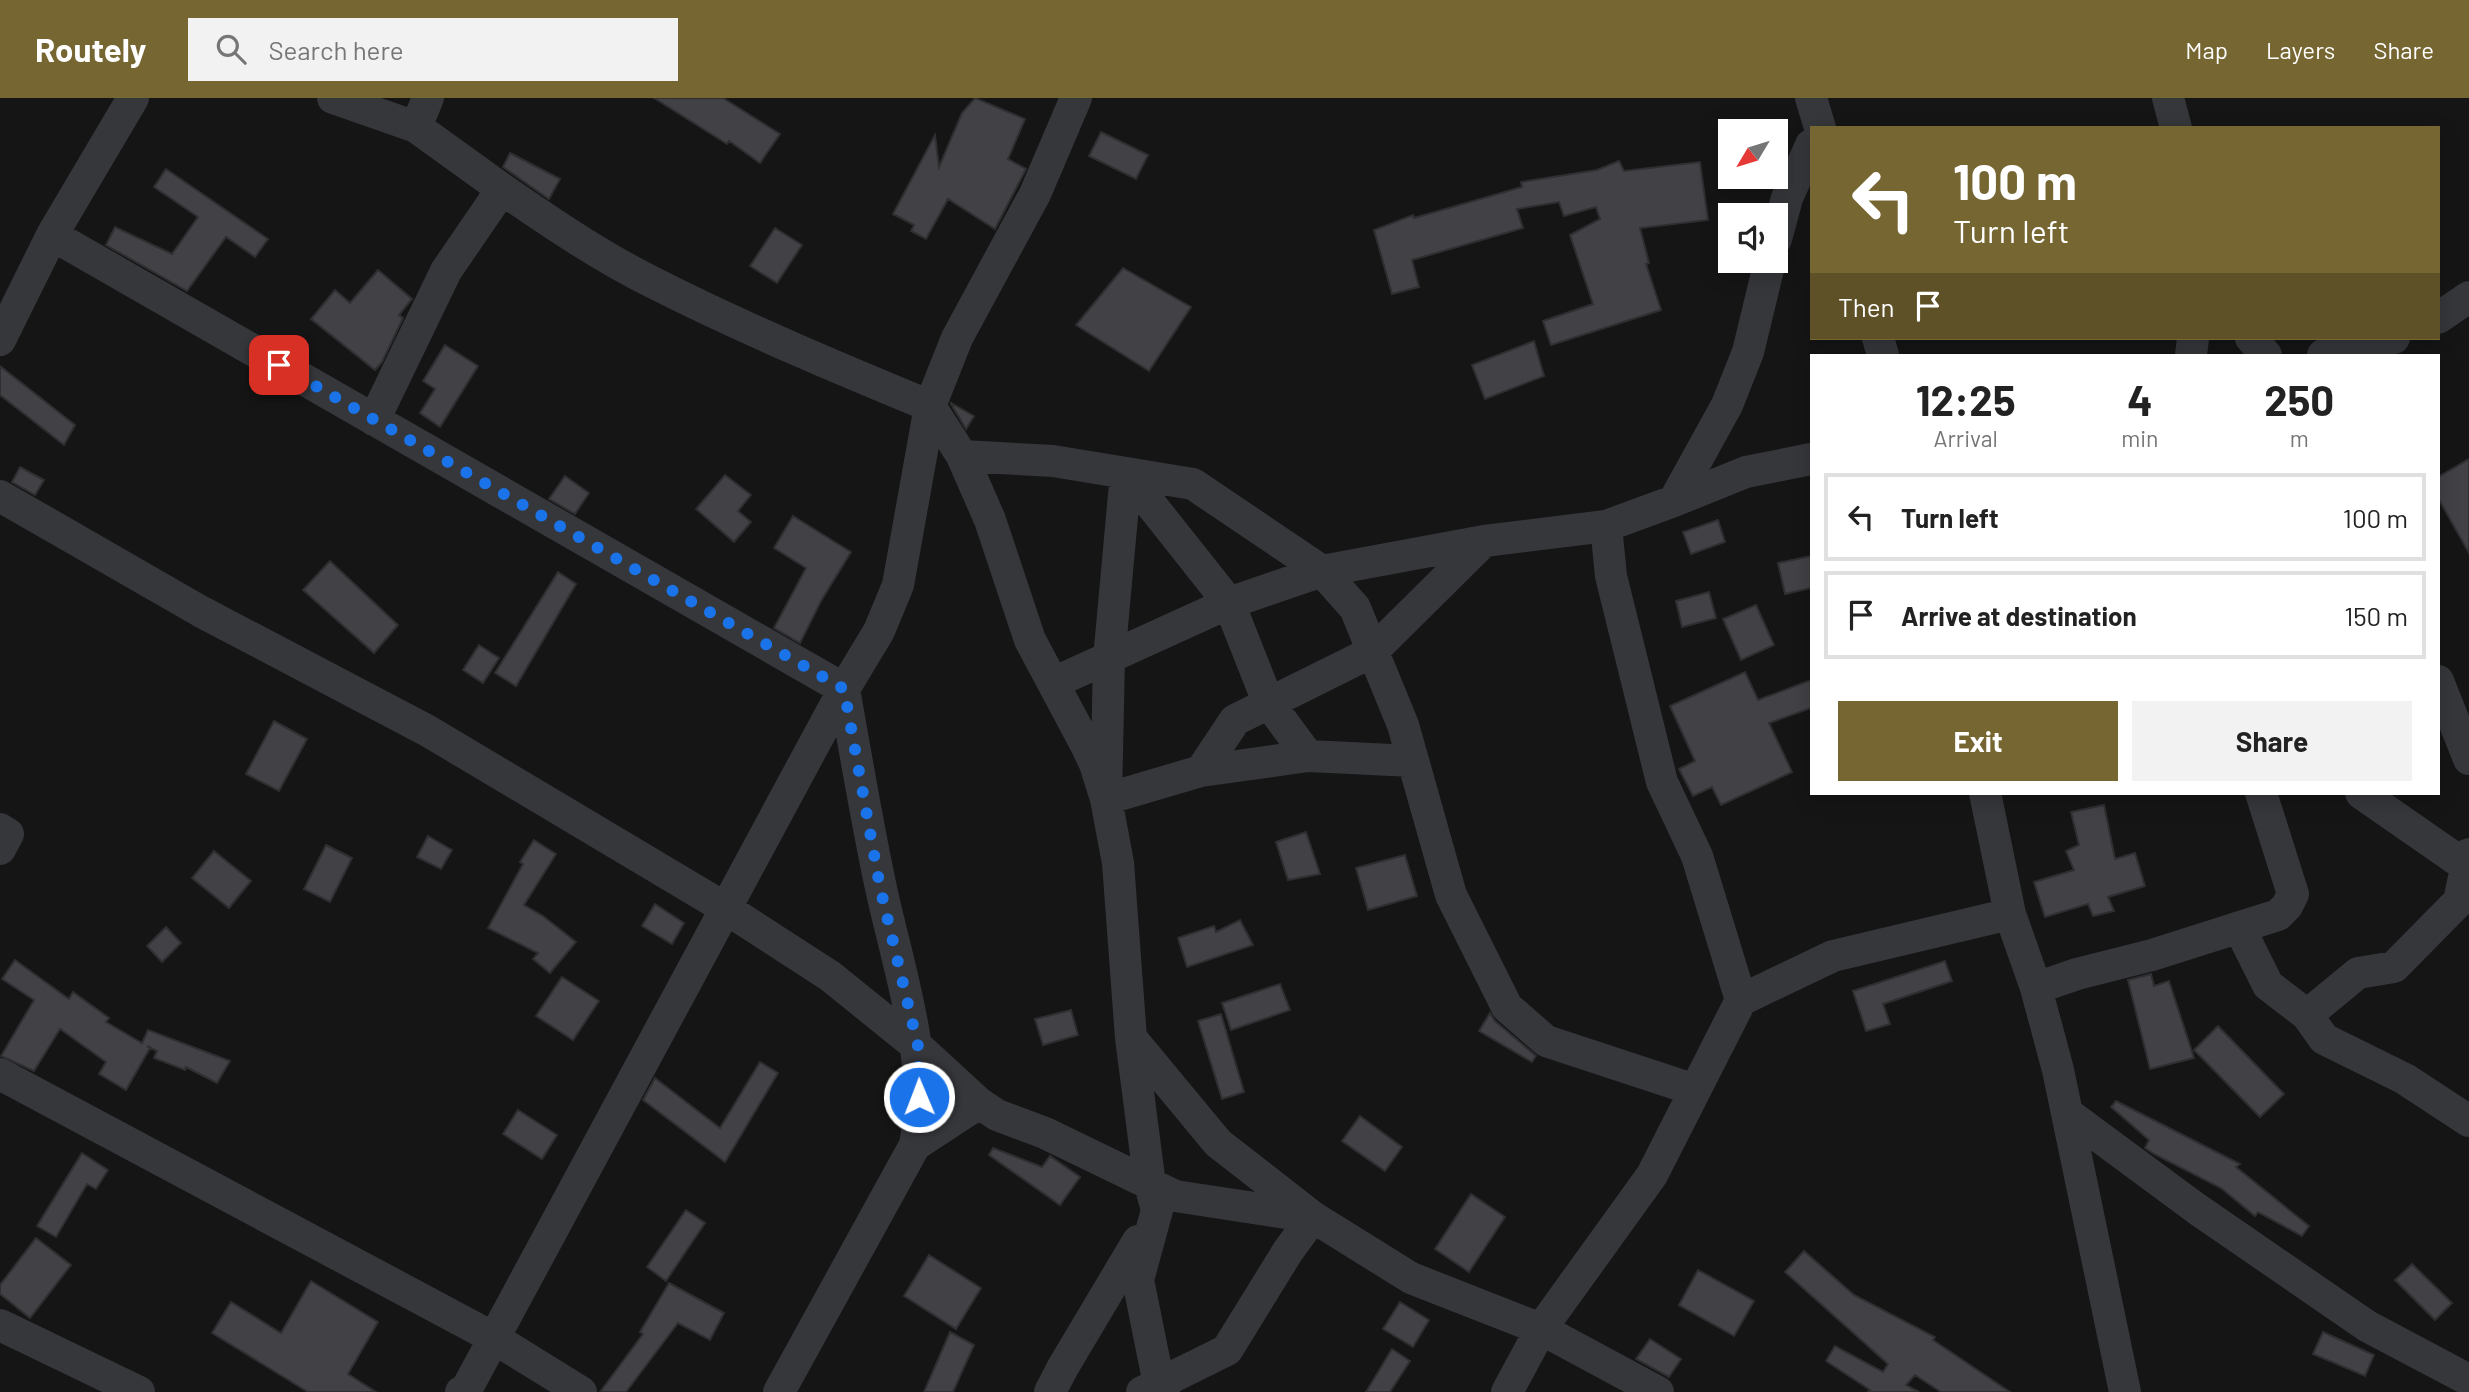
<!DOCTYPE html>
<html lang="en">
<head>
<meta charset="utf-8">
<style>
	body { margin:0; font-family:Barlow,sans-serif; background:#f2f2f2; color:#222; height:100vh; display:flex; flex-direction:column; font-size:26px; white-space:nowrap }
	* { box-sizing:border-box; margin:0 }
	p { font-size:23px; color:#767676 }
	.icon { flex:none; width:38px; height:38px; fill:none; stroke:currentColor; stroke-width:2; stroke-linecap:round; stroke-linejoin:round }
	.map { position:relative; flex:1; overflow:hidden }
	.panel { position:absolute; left:1810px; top:256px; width:630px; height:441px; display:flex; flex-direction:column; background:#fff; border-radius:0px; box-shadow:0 4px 18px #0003 }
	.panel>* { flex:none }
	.top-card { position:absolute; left:1810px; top:28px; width:630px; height:214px; border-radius:0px; box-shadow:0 4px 18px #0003; background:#766632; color:#fff; overflow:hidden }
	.needle { width:46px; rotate:232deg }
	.tools { position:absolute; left:1718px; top:21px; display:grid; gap:14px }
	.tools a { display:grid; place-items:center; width:70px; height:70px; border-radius:0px; background:#fff; box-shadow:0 4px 18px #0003; font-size:35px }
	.pin { position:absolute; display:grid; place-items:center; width:60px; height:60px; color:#fff; margin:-30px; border-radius:14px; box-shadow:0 4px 10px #0006 }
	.me { position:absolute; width:77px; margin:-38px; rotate:359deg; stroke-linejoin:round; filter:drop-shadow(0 0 5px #0008) }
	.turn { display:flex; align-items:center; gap:24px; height:147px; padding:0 28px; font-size:32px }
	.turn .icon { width:91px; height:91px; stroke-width:2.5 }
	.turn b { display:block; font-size:49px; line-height:60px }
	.then { display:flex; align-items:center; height:66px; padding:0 28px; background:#0003; gap:14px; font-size:26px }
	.eta { display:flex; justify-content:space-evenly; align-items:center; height:119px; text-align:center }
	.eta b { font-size:42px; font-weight:700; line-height:49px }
	.primary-button { display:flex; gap:14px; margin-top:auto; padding:14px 28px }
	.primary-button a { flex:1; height:80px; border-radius:0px; background:#766632; color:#fff; font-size:28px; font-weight:700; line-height:80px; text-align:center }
	.primary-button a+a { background:#f2f2f2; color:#222 }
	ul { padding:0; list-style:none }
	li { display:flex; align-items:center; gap:21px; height:88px; margin:0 14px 10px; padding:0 14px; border:4px solid #e0e0e0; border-radius:0px }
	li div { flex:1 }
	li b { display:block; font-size:26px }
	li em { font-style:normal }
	header { display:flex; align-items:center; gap:42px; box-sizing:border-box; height:98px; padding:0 35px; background:#766632; color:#fff }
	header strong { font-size:33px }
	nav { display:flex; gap:38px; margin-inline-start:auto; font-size:24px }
	.search { width:490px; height:63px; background:#f2f2f2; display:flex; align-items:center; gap:18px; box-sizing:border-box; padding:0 24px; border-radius:0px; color:#767676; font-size:26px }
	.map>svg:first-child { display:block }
</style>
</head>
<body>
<header>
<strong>Routely</strong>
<div class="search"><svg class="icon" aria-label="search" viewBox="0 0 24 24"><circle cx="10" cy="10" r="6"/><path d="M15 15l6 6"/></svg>Search here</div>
<nav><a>Map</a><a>Layers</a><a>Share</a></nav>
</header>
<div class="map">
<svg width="2469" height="1294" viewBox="0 0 2469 1294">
	<rect width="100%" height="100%" fill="#151516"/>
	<!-- building -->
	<path fill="#424246" stroke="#2f2f32" stroke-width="2" d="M654 0H723L780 36 760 65 729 43 727 46Z
		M975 0 1025 21 1008 61 1026 71 995 131 948 101 926 141 911 133 914 127 893 116 935 37 939 69 962 15Z
		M1101 34 1148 57 1136 81 1089 58Z
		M510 55 560 81 549 101 503 69Z
		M1619 63 1624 73 1700 64 1708 122 1640 130 1649 165 1646 166 1661 212 1551 247 1543 223 1593 206 1570 137 1600 121 1596 109 1564 118 1559 104 1517 111 1523 130 1412 162 1419 189 1392 196 1374 132 1413 117 1414 120 1522 89 1521 84 1597 72Z
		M166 71 268 141 255 159 226 139 187 193 106 147 115 129 172 156 198 119 154 89Z
		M775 130 802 147 777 185 750 168Z
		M1123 170 1191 209 1149 273 1076 227Z
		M378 172 412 201 399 217 403 220 382 264 375 272 311 221 335 192 350 205Z
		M1534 243 1544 278 1485 301 1472 267Z
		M445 247 478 268 440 329 420 315 435 291 423 283Z
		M0 268 75 327 64 347 0 297Z
		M951 305 974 318 966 331 951 306Z
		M2469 361V455L2438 400V379Z
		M20 369 44 382 35 397 12 384Z
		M725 377 751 397 738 413 751 424 734 444 696 411Z
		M565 378 589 395 575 416 549 401Z
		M793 418 851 454 821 503 800 545 774 530 806 470 774 450Z
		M1718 422 1725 444 1691 456 1683 434Z
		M1811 458V490L1785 496 1778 465Z
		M330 463 398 527 374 555 303 492Z
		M558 474 576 486 516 588 495 575Z
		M1709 494 1716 520 1682 529 1676 503Z
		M1756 507 1774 547 1741 562 1723 521Z
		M479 547 499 560 483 585 463 572Z
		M1745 574 1758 602 1811 582V610L1769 625 1792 674 1721 707 1712 689 1693 698 1679 671 1695 663 1670 608Z
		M274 623 307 641 279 693 246 676Z
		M2104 707 2115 761 2135 755 2145 788 2108 799 2114 813 2093 818 2088 806 2045 819 2034 784 2074 772 2066 753 2079 747 2071 714Z
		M1306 734 1320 776 1288 782 1276 744Z
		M428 738 452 752 441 771 417 759Z
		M534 742 556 756 524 807 543 818 576 844 550 875 533 861 538 855 488 830 523 766 520 764Z
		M326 747 352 760 330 804 304 791Z
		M214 753 251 783 229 810 192 780Z
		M1405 757 1417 798 1368 812 1356 770Z
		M655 806 684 825 672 846 642 828Z
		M1240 822 1253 847 1187 869 1178 840 1214 828 1216 834Z
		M166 829 181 845 162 864 147 848Z
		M15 862 69 901 73 894 109 920 106 924 142 945 148 932 230 963 217 985 186 969 185 972 154 960 157 953 147 948 150 950 126 992 99 976 106 964 60 931 34 973 1 958 34 902 2 881Z
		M1945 863 1952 883 1883 906 1890 926 1866 933 1853 893Z
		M2151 876 2154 888 2169 883 2194 960 2150 971 2128 882Z
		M562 879 599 903 573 942 536 918Z
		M1280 886 1290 912 1231 932 1222 905Z
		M1071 912 1078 937 1043 947 1035 921Z
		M1490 915 1495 923 1536 958 1532 964 1479 933Z
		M1221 916 1244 994 1222 1001 1198 923Z
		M2218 928 2284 996 2260 1019 2194 952Z
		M760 964 778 975 725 1064 643 1002 655 980 720 1030Z
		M2116 1003 2240 1066 2236 1069 2309 1128 2302 1138 2258 1114 2255 1118 2221 1090 2154 1056 2145 1050 2149 1042 2111 1009Z
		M518 1012 557 1037 542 1061 503 1036Z
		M1360 1018 1402 1049 1385 1073 1342 1043Z
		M993 1050 1042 1069 1050 1058 1080 1079 1060 1107 989 1057Z
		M82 1055 108 1072 96 1091 87 1086 56 1139 37 1128Z
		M1471 1096 1505 1119 1469 1174 1435 1151Z
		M686 1112 705 1125 666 1183 647 1169Z
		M36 1140 71 1167 30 1220 0 1196V1187Z
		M1804 1153 1854 1197 1935 1239 1933 1242 2010 1294H1941L1915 1277 1906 1287 1919 1294H1868L1870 1292 1826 1263 1835 1248 1883 1274 1888 1266 1785 1174Z
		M929 1157 981 1190 956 1231 904 1198Z
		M2412 1166 2452 1205 2435 1222 2395 1182Z
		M1698 1172 1754 1203 1734 1238 1679 1207Z
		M311 1183 378 1224 348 1276 376 1294H308L212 1235 231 1204 281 1235Z
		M669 1185 724 1215 710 1242 678 1225 626 1294H600L643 1236 640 1234Z
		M1400 1204 1429 1222 1413 1249 1383 1231Z
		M950 1234 974 1247 953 1294H924Z
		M2323 1234 2374 1257 2365 1278 2313 1256Z
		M1650 1241 1681 1261 1669 1279 1636 1261Z
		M1392 1251 1410 1263 1390 1294H1366Z"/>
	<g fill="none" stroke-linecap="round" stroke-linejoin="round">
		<!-- minor -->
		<path stroke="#36373b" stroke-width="32" d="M333 0 416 29 502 91 446 173 374 322
			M1076 0 1035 96 957 240 930 308 962 358 990 422 1030 542 1086 647 1095 666 1106 701 1118 765 1131 940 1150 1087 1157 1112 1138 1182 1159 1286 1164 1294
			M1811 0 1820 30
			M2168 0 2176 30
			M416 29 428 0
			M52 137 844 591C856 658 867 725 881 790 899 874 931 961 915 1047L779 1294
			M1776 141 1787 100 1811 47
			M2438 220 2469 199
			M1878 240 1883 257
			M2251 240 2266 257
			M0 242 52 137 133 0
			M2191 257 2193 240
			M2323 257 2394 240
			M962 358 1053 363 1193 386 1322 473 1355 510 1403 627 1451 797 1507 909 1546 943 1695 992
			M1126 375 1109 561 1106 701 1201 673 1308 658 1413 663
			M1126 375 1229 505 1268 604 1308 658
			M0 398 200 513 428 633 725 810 830 878 918 949 979 1005 997 1017 1045 1035 1175 1098 1313 1119 1288 1153 1227 1252 1142 1294
			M1674 403 1727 307 1748 254 1770 163
			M1606 428 1611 478 1662 684 1697 758 1741 902
			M2438 583 2469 661
			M1053 585 1229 505 1322 473 1484 443 1606 428 1674 403 1746 374 1811 361
			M1201 673 1235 622 1372 554 1484 443
			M1985 695 2010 816 2036 890 2058 972 2125 1294
			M2361 695 2466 768
			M0 731 8 736 0 751
			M2239 829 2268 887 2307 917 2324 941 2405 981 2469 1023
			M2036 890 2077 876 2152 857 2278 817 2287 808 2293 796 2261 695
			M2307 917 2358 875 2394 869 2459 803 2469 756
			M1131 940 1218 1045 1313 1119 1411 1180 1541 1231 1658 1294
			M0 976 492 1239 581 1294
			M2067 1015 2197 1111 2367 1228 2469 1282
			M915 1047 979 1005
			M0 1227 139 1294
			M461 1294 466 1292 844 591 879 533 898 487 930 308C838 270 745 231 656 186 603 160 551 125 502 91
			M1050 1294 1063 1269 1138 1143
			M1507 1294 1541 1231 1652 1077 1741 902 1833 858 2010 816"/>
	</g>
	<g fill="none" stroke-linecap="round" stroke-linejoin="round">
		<!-- route -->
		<path stroke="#1a73e8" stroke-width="12" stroke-dasharray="0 21.6" d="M279 267 844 591 880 789 918 948 919 999"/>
	</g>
</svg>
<div class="tools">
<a><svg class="needle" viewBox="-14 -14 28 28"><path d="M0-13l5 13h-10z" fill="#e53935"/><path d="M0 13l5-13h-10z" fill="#767676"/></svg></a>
<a><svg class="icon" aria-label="sound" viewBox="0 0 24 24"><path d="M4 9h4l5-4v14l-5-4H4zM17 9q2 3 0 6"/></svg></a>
</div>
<div class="pin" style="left:279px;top:267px;background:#d93025"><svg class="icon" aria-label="arrive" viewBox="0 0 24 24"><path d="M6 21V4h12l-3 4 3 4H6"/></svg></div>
<svg class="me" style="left:919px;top:999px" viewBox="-20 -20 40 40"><circle r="17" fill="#1a73e8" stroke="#fff" stroke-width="3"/><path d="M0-11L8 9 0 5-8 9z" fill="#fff"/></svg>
<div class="top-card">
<div class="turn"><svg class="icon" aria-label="left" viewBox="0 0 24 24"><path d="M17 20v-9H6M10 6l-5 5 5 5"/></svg><div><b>100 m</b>Turn left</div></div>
<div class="then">Then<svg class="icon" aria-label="arrive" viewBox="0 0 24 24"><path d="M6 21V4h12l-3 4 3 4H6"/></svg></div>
</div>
<section class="panel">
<div class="eta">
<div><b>12:25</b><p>Arrival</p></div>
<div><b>4</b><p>min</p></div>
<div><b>250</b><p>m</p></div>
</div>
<ul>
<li><svg class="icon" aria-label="left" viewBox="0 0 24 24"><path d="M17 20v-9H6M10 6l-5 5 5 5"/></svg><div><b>Turn left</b></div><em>100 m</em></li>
<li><svg class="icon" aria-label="arrive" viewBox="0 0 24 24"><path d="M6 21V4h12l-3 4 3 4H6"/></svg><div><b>Arrive at destination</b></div><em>150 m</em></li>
</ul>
<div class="primary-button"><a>Exit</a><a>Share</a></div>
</section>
</div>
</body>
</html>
